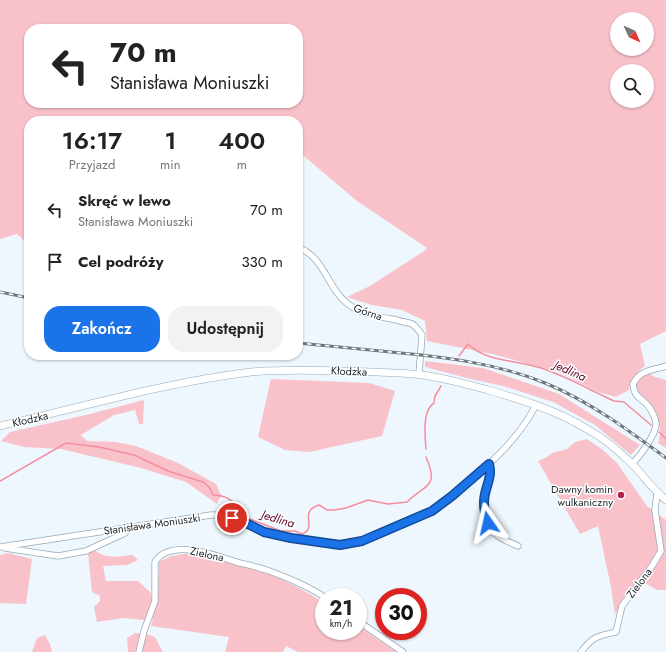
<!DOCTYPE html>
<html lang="pl">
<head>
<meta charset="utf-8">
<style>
	body { margin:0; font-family:Jost,sans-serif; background:#f2f2f2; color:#222; height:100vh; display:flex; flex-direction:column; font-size:15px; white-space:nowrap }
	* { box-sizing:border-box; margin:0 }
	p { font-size:13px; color:#767676 }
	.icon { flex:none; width:22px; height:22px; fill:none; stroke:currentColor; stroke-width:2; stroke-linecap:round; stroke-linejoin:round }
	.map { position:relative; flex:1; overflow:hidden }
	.details { position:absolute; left:24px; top:116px; width:279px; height:244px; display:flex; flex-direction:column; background:#fff; border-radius:16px; box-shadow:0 1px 3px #0004 }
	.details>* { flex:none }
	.hud { position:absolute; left:24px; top:24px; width:279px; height:84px; border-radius:16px; box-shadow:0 1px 3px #0004; background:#fff; color:#222; overflow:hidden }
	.needle { width:26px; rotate:135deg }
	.controls { position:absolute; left:610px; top:12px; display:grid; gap:8px }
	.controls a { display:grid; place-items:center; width:44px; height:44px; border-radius:50%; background:#fff; box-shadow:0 1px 3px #0004; font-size:20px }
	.speed { position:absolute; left:315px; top:588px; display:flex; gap:8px; font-size:20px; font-weight:700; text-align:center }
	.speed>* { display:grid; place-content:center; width:52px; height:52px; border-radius:50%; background:#fff; box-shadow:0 1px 3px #0004; line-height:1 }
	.speed small { font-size:10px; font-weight:400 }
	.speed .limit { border:6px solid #d22; background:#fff; color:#111 }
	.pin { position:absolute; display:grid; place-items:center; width:34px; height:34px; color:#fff; margin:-17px; border:2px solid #fff; border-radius:50%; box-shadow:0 1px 4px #0007 }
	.me { position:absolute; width:44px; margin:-22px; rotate:349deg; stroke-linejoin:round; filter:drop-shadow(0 0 3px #0008) }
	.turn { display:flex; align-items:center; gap:14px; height:84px; padding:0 20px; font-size:18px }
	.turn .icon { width:52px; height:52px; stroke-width:2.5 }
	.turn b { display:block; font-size:28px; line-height:34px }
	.eta { display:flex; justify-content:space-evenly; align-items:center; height:68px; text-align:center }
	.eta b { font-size:24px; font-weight:600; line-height:28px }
	.button { display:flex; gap:8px; margin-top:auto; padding:8px 20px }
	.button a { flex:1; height:46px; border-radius:16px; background:#1a73e8; color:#fff; font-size:16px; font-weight:600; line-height:46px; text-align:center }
	.button a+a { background:#f2f2f2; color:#222 }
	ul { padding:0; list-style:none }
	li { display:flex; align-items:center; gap:12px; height:52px; padding:0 20px }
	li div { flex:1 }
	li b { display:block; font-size:15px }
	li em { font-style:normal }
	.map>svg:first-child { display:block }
</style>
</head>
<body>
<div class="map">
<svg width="666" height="652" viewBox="0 0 666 652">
	<rect width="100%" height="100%" fill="#eef7fe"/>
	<!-- green -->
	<path fill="#f9c2ca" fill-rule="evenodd" d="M0 0H666V331L640 344 645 366C635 373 631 379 629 390L616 397 598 392 559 372 492 354 427 341 425 321 402 310 372 305 347 297 370 286 424 251 427 248 357 201 298 151V121H29V245L17 234 0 239ZM617 19H647V49H617ZM29 29H298V103H29ZM617 71H647V101H617Z
		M425 361 483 368 559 394 640 445 631 455 595 425 553 402 503 386 471 379 425 367Z
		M649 373 655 377 666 380V448L658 443C663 430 658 412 648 401 642 395 637 392 633 384L636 378Z
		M271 379 369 383 395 391 382 436 309 452 285 450 258 437Z
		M144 400 143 424H139L135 410 114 415 81 435 87 441 116 442 136 446 178 463 216 484 221 495 217 504 186 482 141 468 61 449 24 447 1 441 10 432 86 415Z
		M587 439 603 450 617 463 647 506 666 520V590H657L638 579 615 614 611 587 598 526 580 534 538 461 547 457 552 453 567 449 575 442Z
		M95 550C105 560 120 556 133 555L138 560 127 565 103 566 106 581H138L150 592 153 602 151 613 144 620 123 618 97 622 94 607 100 601V596L92 592 88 553Z
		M8 553 32 559 26 604 0 603V555Z
		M190 553C236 561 285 576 324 603V631H358V626L397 652H298L286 646 283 652H225L229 637 151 626 158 595 159 562 171 556Z
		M135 633 147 634 155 637 163 652H128L127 638Z
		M45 635 50 644 52 652H32L37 638Z"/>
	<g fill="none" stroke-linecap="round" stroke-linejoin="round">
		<!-- stream -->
		<path stroke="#f58d9f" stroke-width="1.5" d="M459 356 468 344C486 362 517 360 541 368 566 376 590 390 614 401L624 402 651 425
			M659 432 666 439
			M426 449C425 436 422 410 434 403L435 396 441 386
			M0 481 66 443 99 447 134 455 168 471 203 482 209 487 213 495C227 495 237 503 242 516L281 531H295L302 534C319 527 297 512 319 505L327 510H334L346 508 368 500 388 504 407 502C424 484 440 489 426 457"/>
		<!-- minor casing -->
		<g stroke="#95aaba" stroke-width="7">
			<path id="minor" d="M298 247C325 258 327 288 348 304 362 315 380 317 397 320 401 322 407 322 412 324 416 326 419 331 422 335L419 374
				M489 464C492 475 488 484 485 494 482 508 485 528 498 536 504 540 511 543 518 546
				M632 464C639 457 656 435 656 424 656 419 652 411 649 407 641 396 635 400 633 384 641 369 652 371 666 366
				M0 547 211 515H222L242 521 264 532 291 538 340 545 362 541 432 511 442 504C477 475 515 446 536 405
				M5 548 58 556 86 551 125 533 128 527
				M358 621 403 652
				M139 652 144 631 155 601V562C170 538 216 555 236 562 248 565 260 567 272 572 288 578 310 587 324 597
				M581 652C593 636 598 636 616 632L622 606 652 566 661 551 655 510 657 493"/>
		</g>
		<!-- major casing -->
		<g stroke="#95aaba" stroke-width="8">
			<path id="major" d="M0 426C82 407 167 382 251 372 282 369 313 370 344 371 370 372 396 372 422 375 445 378 466 384 488 390 522 400 556 410 587 429 604 438 619 451 632 464 644 476 653 490 666 500"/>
		</g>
		<!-- minor -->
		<use href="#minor" stroke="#fff" stroke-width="5.5"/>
		<!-- major -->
		<use href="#major" stroke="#fff" stroke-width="7"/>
		<!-- rail casing -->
		<g stroke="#6e777d" stroke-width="3">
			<path id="rail" d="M0 292 29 298
				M298 343C329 346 360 349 391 352 444 357 496 363 545 383 589 401 628 430 666 458"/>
		</g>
		<!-- rail -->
		<use href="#rail" stroke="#fff" stroke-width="1.5" stroke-dasharray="4.5" stroke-linecap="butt"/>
	</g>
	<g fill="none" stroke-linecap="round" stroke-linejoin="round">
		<!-- route casing -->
		<g stroke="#114b97" stroke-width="10">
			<path id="route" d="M232 518 242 521 264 532 291 538 340 545 362 541 432 511 452 496 489 464C493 478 484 488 484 502 484 509 485 516 488 523"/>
		</g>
		<!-- route -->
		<use href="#route" stroke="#1a73e8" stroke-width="7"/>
	</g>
	<!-- markers -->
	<circle fill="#b5244f" stroke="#fff" stroke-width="1.5" cx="621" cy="495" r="4"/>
	<g text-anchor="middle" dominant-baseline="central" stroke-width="3" stroke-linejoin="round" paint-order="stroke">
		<!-- street labels -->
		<g font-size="11" fill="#212a30" stroke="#fff">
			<text transform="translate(368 312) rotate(19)">Górna</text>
			<text transform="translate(349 371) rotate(2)">Kłodzka</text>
			<text transform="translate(30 419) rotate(-13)">Kłodzka</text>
			<text transform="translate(152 524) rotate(-8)">Stanisława Moniuszki</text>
			<text transform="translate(207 554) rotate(12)">Zielona</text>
			<text transform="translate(639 583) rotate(-53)">Zielona</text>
		</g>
		<!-- poi labels -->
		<g font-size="11" fill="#212a30" stroke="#fff" text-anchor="end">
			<text x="613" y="489">Dawny komin<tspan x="613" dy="13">wulkaniczny</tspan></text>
		</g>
		<!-- water labels -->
		<g font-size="12" font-style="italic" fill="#640526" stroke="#fff">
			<text transform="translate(570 371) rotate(24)">Jedlina</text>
			<text transform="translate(278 519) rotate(17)">Jedlina</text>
		</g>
	</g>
</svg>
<div class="controls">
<a><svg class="needle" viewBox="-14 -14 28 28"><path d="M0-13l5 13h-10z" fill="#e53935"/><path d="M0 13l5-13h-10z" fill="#767676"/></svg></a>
<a><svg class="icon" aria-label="search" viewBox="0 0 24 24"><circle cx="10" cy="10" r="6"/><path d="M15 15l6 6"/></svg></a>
</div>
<div class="speed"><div>21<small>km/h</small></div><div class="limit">30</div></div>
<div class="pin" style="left:232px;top:518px;background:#d93025"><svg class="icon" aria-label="arrive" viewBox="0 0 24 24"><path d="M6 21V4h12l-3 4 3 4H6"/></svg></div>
<svg class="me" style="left:488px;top:523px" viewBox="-20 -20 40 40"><path d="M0-17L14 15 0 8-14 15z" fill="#1a73e8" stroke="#fff" stroke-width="4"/></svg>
<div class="hud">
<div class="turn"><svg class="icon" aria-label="left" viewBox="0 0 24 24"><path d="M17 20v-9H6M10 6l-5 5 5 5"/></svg><div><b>70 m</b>Stanisława Moniuszki</div></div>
</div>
<section class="details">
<div class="eta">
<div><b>16:17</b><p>Przyjazd</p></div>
<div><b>1</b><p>min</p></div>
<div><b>400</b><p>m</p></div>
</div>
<ul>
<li><svg class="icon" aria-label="left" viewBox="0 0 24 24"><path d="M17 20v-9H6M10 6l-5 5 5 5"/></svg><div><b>Skręć w lewo</b><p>Stanisława Moniuszki</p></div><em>70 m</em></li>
<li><svg class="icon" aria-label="arrive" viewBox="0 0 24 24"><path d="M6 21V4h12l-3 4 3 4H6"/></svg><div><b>Cel podróży</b></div><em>330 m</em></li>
</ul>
<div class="button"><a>Zakończ</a><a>Udostępnij</a></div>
</section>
</div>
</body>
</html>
